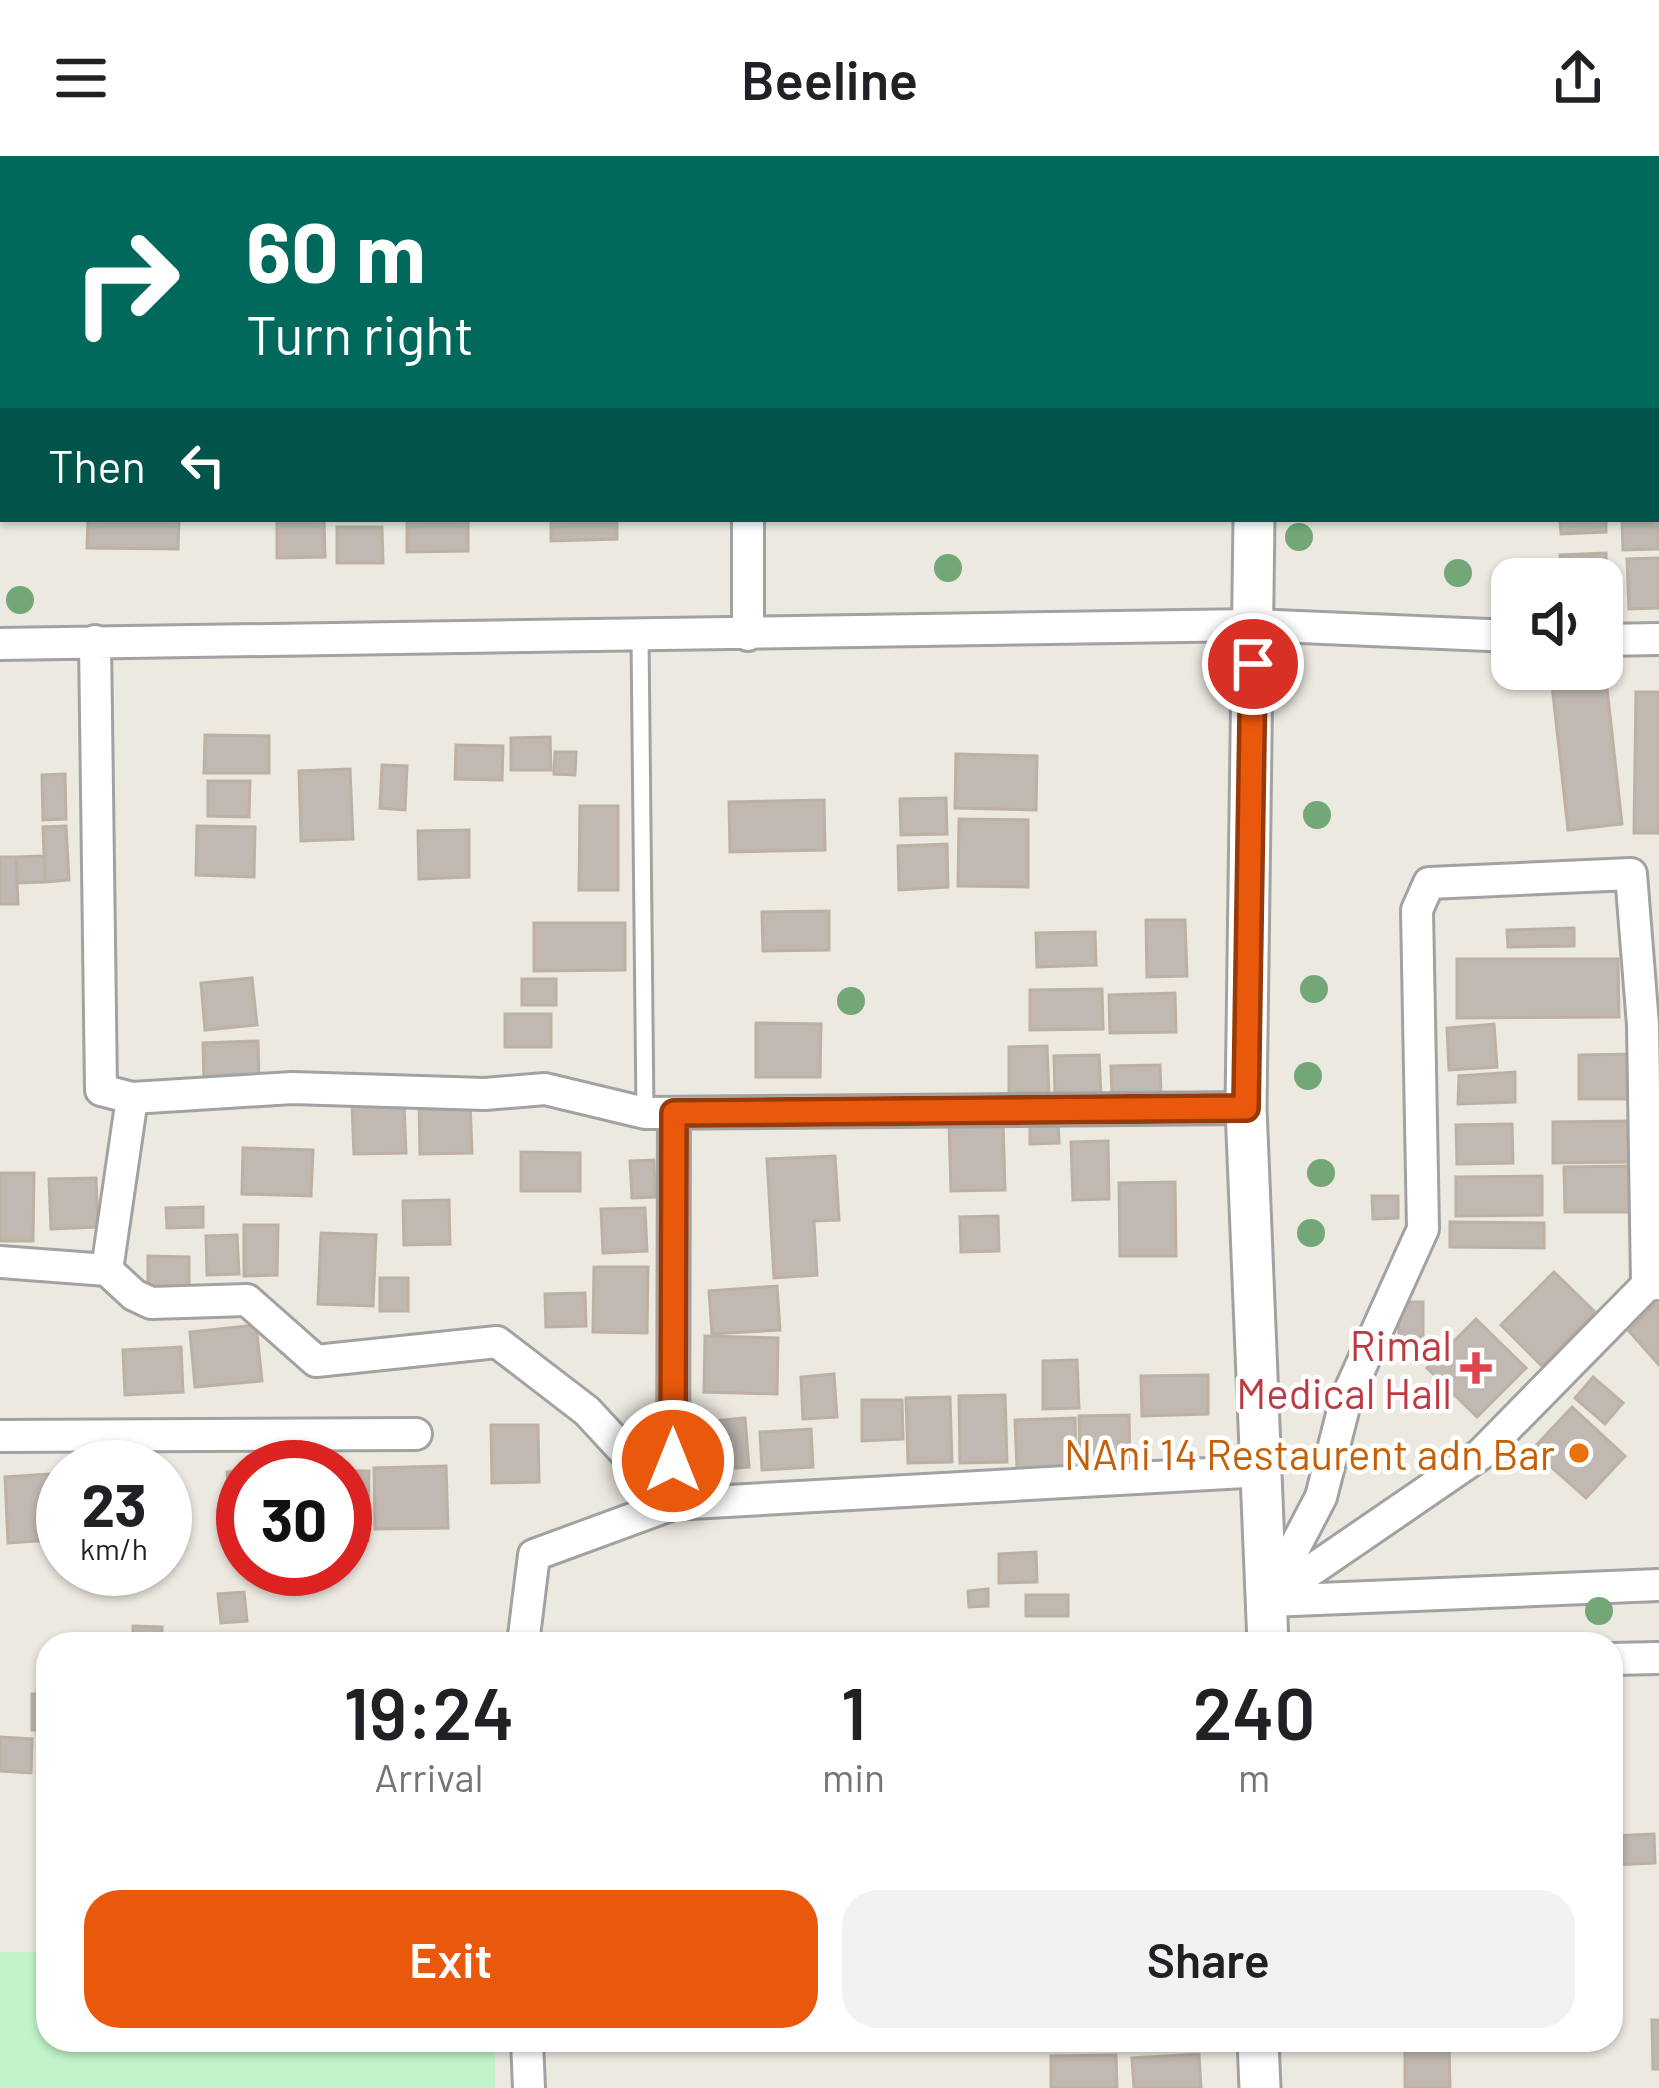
<!DOCTYPE html>
<html lang="en">
<head>
<meta charset="utf-8">
<style>
	body { margin:0; font-family:Barlow,sans-serif; background:#f2f2f2; color:#202124; height:100vh; display:flex; flex-direction:column; font-size:45px; white-space:nowrap }
	* { box-sizing:border-box; margin:0 }
	p { font-size:39px; color:#757577 }
	.icon { flex:none; width:66px; height:66px; fill:none; stroke:currentColor; stroke-width:2; stroke-linecap:round; stroke-linejoin:round }
	.map { position:relative; flex:1; overflow:hidden }
	.drawer { position:absolute; left:36px; top:1476px; width:1587px; height:420px; display:flex; flex-direction:column; background:#fff; border-radius:36px; box-shadow:0 3px 9px #0004 }
	.drawer>* { flex:none }
	.banner { position:absolute; left:0px; top:0px; width:1659px; height:366px; box-shadow:0 3px 9px #0004; background:#00695c; color:#fff; overflow:hidden }
	.tools { position:absolute; left:1491px; top:402px; display:grid; gap:24px }
	.tools a { display:grid; place-items:center; width:132px; height:132px; border-radius:24px; background:#fff; box-shadow:0 3px 9px #0004; font-size:60px }
	.speed { position:absolute; left:36px; top:1284px; display:flex; gap:24px; font-size:60px; font-weight:700; text-align:center }
	.speed>* { display:grid; place-content:center; width:156px; height:156px; border-radius:50%; background:#fff; box-shadow:0 3px 9px #0004; line-height:1 }
	.speed small { font-size:30px; font-weight:400 }
	.speed .limit { border:18px solid #d22; background:#fff; color:#111 }
	.pin { position:absolute; display:grid; place-items:center; width:102px; height:102px; color:#fff; margin:-51px; border:6px solid #fff; border-radius:50%; box-shadow:0 3px 12px #0007 }
	.me { position:absolute; width:132px; margin:-66px; rotate:0deg; stroke-linejoin:round; filter:drop-shadow(0 0 9px #0008) }
	.turn { display:flex; align-items:center; gap:42px; height:252px; padding:0 48px; font-size:54px }
	.turn .icon { width:156px; height:156px; stroke-width:2.5 }
	.turn b { display:block; font-size:84px; line-height:102px }
	.then { display:flex; align-items:center; height:114px; padding:0 48px; background:#0003; gap:24px; font-size:45px }
	.eta { display:flex; justify-content:space-evenly; align-items:center; height:204px; text-align:center }
	.eta b { font-size:72px; font-weight:600; line-height:84px }
	.primary-button { display:flex; gap:24px; margin-top:auto; padding:24px 48px }
	.primary-button a { flex:1; height:138px; border-radius:36px; background:#ea580c; color:#fff; font-size:48px; font-weight:600; line-height:138px; text-align:center }
	.primary-button a+a { background:#f2f2f2; color:#202124 }
	header { display:flex; justify-content:space-between; align-items:center; height:156px; padding:0 48px; background:#fff; font-size:54px; font-weight:600 }
	.map>svg:first-child { display:block }
</style>
</head>
<body>
<header><svg class="icon" aria-label="menu" viewBox="0 0 24 24"><path d="M4 6h16M4 12h16M4 18h16"/></svg>Beeline<svg class="icon" aria-label="share" viewBox="0 0 24 24"><path d="M12 15V3M7 8l5-5 5 5M5 13v7h14v-7"/></svg></header>
<div class="map">
<svg width="1659" height="1932" viewBox="0 0 1659 1932">
	<rect width="100%" height="100%" fill="#ece9e1"/>
	<!-- park -->
	<path fill="#bff5c8" d="M0 1796H48V1884H495V1932H0Z"/>
	<!-- building -->
	<path fill="#c0b8b1" stroke="#bdb1a4" stroke-width="3" d="M1396 0H1545V3H1396Z
		M1656 341 1659 393 1623 394 1622 363H1656Z
		M88 363H179L178 393 87 392Z
		M277 363H324L325 401 277 402Z
		M407 363H468V395L407 396Z
		M551 363H617V383L551 385Z
		M1560 363H1606V376L1561 378Z
		M337 371H382L383 407H337Z
		M1606 397 1608 465H1602V423H1561L1560 399Z
		M1659 402V452L1629 453 1627 403Z
		M1605 514 1622 668 1568 674 1551 520Z
		M1636 536H1659V677H1634Z
		M205 579 269 580V617H204Z
		M550 581 551 614H511V582Z
		M456 589 503 590 502 624 455 623Z
		M555 596H576L575 619 554 618Z
		M956 598 1037 600 1036 654 955 652Z
		M382 609 407 610 405 654 380 652Z
		M350 613 353 683 301 685 299 615Z
		M65 618 66 663 43 664 42 619Z
		M208 625H250L249 661 208 660Z
		M946 642 947 678 901 679 900 643Z
		M824 644 825 694 730 696 729 646Z
		M580 650H618V734H579Z
		M959 663 1028 664V731L958 730Z
		M66 670 69 724 45 726 43 671Z
		M197 670 255 671 254 721 196 719Z
		M469 674V721L419 723 418 675Z
		M947 688 948 731 899 734 898 690Z
		M44 700 45 726 17 727 16 701Z
		M0 701H16L18 748H0Z
		M829 755V794L763 795 762 756Z
		M1146 764H1185L1187 820 1147 821Z
		M534 767H625V814L534 815Z
		M1574 772V790L1508 791 1507 774Z
		M1095 776 1096 809 1037 811 1036 777Z
		M1457 803H1618L1619 861 1457 862Z
		M252 822 257 869 205 874 201 827Z
		M522 823H556V849H522Z
		M1102 833 1103 873 1030 874V834Z
		M1175 837 1176 876 1110 877 1109 839Z
		M505 858H551V891H505Z
		M756 867 821 868 820 921H756Z
		M1494 868 1497 911 1449 914 1447 872Z
		M258 885 259 927 204 929 203 887Z
		M1047 890 1049 937H1009V891Z
		M1636 898V943H1579V899Z
		M1099 899 1101 939 1055 940 1054 900Z
		M1160 909 1161 938 1112 939 1111 910Z
		M1515 916V946L1458 948 1459 920Z
		M470 946 472 997 420 998 419 948Z
		M404 948 406 997 354 998 352 949Z
		M1030 961H1058L1059 987 1030 988Z
		M1630 965V1006L1553 1007V966Z
		M1003 966 1005 1034 951 1035 949 967Z
		M1512 968 1513 1007 1457 1008 1456 969Z
		M1108 985 1109 1043 1073 1044 1071 986Z
		M243 992 313 994 311 1040 242 1038Z
		M521 996 580 997V1035H521Z
		M835 1000 839 1064 814 1065 817 1119 774 1122 767 1003Z
		M654 1004 655 1041 632 1042 630 1005Z
		M1629 1010 1630 1056H1565L1564 1011Z
		M0 1017H34L33 1085H0Z
		M1542 1020V1059L1456 1060V1021Z
		M96 1022 98 1071 51 1073 49 1023Z
		M1175 1026 1176 1100H1120L1119 1027Z
		M1372 1040H1398V1062L1373 1063Z
		M449 1044 450 1088 404 1089 403 1045Z
		M203 1051V1071L167 1072 166 1052Z
		M645 1052 647 1095 603 1097 601 1053Z
		M998 1060 999 1095 961 1096 960 1061Z
		M1450 1066 1544 1067V1092L1450 1091Z
		M244 1069H278L277 1119 244 1120Z
		M321 1077 376 1079 373 1150 318 1148Z
		M237 1079 239 1118 207 1119 206 1080Z
		M148 1100 189 1101V1132L148 1131Z
		M594 1111H648L647 1177 593 1176Z
		M1554 1116 1595 1156 1542 1210 1501 1169Z
		M380 1122H408V1155H380Z
		M777 1130 780 1174 712 1178 709 1135Z
		M585 1137 586 1170 546 1171 545 1138Z
		M1398 1146H1423V1181H1399Z
		M1655 1148H1659V1209L1629 1175Z
		M1476 1163 1526 1212 1477 1261 1427 1212Z
		M256 1169 262 1225 195 1231 190 1176Z
		M705 1180 778 1182 777 1238 704 1236Z
		M181 1191 183 1236 125 1239 123 1194Z
		M1077 1204 1079 1252 1043 1253V1205Z
		M834 1218 837 1261 803 1263 801 1221Z
		M1208 1219V1258L1142 1260 1141 1220Z
		M1593 1221 1623 1247 1605 1268 1575 1242Z
		M1005 1239 1007 1306 960 1307 959 1240Z
		M950 1241 952 1306 908 1307 906 1242Z
		M862 1244H902L903 1283 862 1285Z
		M1572 1251 1625 1300 1586 1342 1532 1294Z
		M1129 1259 1130 1310 1080 1311 1079 1260Z
		M745 1262 749 1311 696 1315 692 1267Z
		M1075 1262 1076 1312 1017 1313 1015 1264Z
		M491 1269H538L539 1326 492 1327Z
		M811 1273 813 1311 762 1314 760 1276Z
		M446 1310 448 1372 375 1373 374 1312Z
		M243 1314V1350L231 1351 227 1316Z
		M345 1315H369L368 1385H345Z
		M49 1318 52 1384 8 1387 5 1321Z
		M1036 1396 1037 1426 999 1427V1398Z
		M988 1433V1450L969 1451 968 1435Z
		M244 1436 247 1465 221 1467 218 1438Z
		M1026 1439H1068V1460H1026Z
		M133 1470 162 1471V1488H133Z
		M32 1538H48V1574H32Z
		M0 1581 32 1583 31 1617 0 1615Z
		M1654 1678 1655 1707 1611 1709V1680Z
		M1652 1864H1659V1913H1653Z
		M1405 1888H1449L1450 1932H1405Z
		M1199 1898 1201 1932H1134L1132 1902Z
		M1116 1899 1117 1932H1051V1900Z"/>
	<g fill="none" stroke-linecap="round" stroke-linejoin="round">
		<!-- service casing -->
		<g stroke="#a2a2a2" stroke-width="21">
			<path id="service" d="M640 480 645 957"/>
		</g>
		<!-- minor casing -->
		<g stroke="#a2a2a2" stroke-width="36">
			<path id="minor" d="M670 0V3
				M1621 0V3
				M0 190H3
				M1656 243 1659 242
				M748 479V363
				M1602 484 1659 483
				M95 485 101 934 132 942 292 932 485 938 545 933 645 957 1246 952
				M0 488 1253 469 1512 480
				M132 942 107 1114 134 1139 151 1147 247 1144 316 1205 497 1186 587 1255 673 1348 534 1399 523 1488
				M674 957 673 1348 1263 1315
				M0 1106 107 1114
				M0 1280 416 1278
				M1271 1442 1481 1298 1647 1129 1659 1128
				M1269 1445 1659 1429
				M1266 1446 1321 1341 1346 1243 1423 1073 1417 754 1429 727 1631 718 1643 869 1647 1129
				M1611 1503 1659 1502
				M527 1884 529 1932"/>
		</g>
		<!-- tertiary casing -->
		<g stroke="#a2a2a2" stroke-width="45">
			<path id="tertiary" d="M1261 3V0
				M1254 363 1246 952 1268 1488
				M1258 1884 1260 1932"/>
		</g>
		<!-- service -->
		<use href="#service" stroke="#fff" stroke-width="15"/>
		<!-- minor -->
		<use href="#minor" stroke="#fff" stroke-width="30"/>
		<!-- tertiary -->
		<use href="#tertiary" stroke="#fff" stroke-width="39"/>
	</g>
	<!-- trees -->
	<g fill="#74a777">
		<circle cx="1299" cy="381" r="14"/>
		<circle cx="948" cy="412" r="14"/>
		<circle cx="1458" cy="417" r="14"/>
		<circle cx="20" cy="444" r="14"/>
		<circle cx="1317" cy="659" r="14"/>
		<circle cx="1314" cy="833" r="14"/>
		<circle cx="851" cy="845" r="14"/>
		<circle cx="1308" cy="920" r="14"/>
		<circle cx="1321" cy="1017" r="14"/>
		<circle cx="1311" cy="1077" r="14"/>
		<circle cx="1599" cy="1455" r="14"/>
	</g>
	<g fill="none" stroke-linecap="round" stroke-linejoin="round">
		<!-- route casing -->
		<g stroke="#983908" stroke-width="30">
			<path id="route" d="M673 1305 674 957 1246 952 1253 508"/>
		</g>
		<!-- route -->
		<use href="#route" stroke="#ea580c" stroke-width="21"/>
	</g>
	<!-- markers -->
	<path fill="#e0444e" stroke="#fff" stroke-width="4.5" d="M1470 1194h12v12h12v12h-12v12h-12v-12h-12v-12h12z"/>
	<circle fill="#e8710a" stroke="#fff" stroke-width="4.5" cx="1579" cy="1297" r="12"/>
	<g text-anchor="middle" dominant-baseline="central" stroke-width="9" stroke-linejoin="round" paint-order="stroke">
		<!-- health labels -->
		<g font-size="42" fill="#be3a42" stroke="#fff" text-anchor="end">
			<text x="1452" y="1188">Rimal<tspan x="1452" dy="48">Medical Hall</tspan></text>
		</g>
		<!-- food labels -->
		<g font-size="42" fill="#c56008" stroke="#fff" text-anchor="end">
			<text x="1555" y="1297">NAni 14 Restaurent adn Bar</text>
		</g>
	</g>
</svg>
<div class="tools">
<a><svg class="icon" aria-label="sound" viewBox="0 0 24 24"><path d="M4 9h4l5-4v14l-5-4H4zM17 9q2 3 0 6"/></svg></a>
</div>
<div class="speed"><div>23<small>km/h</small></div><div class="limit">30</div></div>
<div class="pin" style="left:1253px;top:508px;background:#d93025"><svg class="icon" aria-label="arrive" viewBox="0 0 24 24"><path d="M6 21V4h12l-3 4 3 4H6"/></svg></div>
<svg class="me" style="left:673px;top:1305px" viewBox="-20 -20 40 40"><circle r="17" fill="#ea580c" stroke="#fff" stroke-width="3"/><path d="M0-11L8 9 0 5-8 9z" fill="#fff"/></svg>
<div class="banner">
<div class="turn"><svg class="icon" aria-label="right" viewBox="0 0 24 24"><path d="M7 20v-9h11M14 6l5 5-5 5"/></svg><div><b>60 m</b>Turn right</div></div>
<div class="then">Then<svg class="icon" aria-label="left" viewBox="0 0 24 24"><path d="M17 20v-9H6M10 6l-5 5 5 5"/></svg></div>
</div>
<section class="drawer">
<div class="eta">
<div><b>19:24</b><p>Arrival</p></div>
<div><b>1</b><p>min</p></div>
<div><b>240</b><p>m</p></div>
</div>
<div class="primary-button"><a>Exit</a><a>Share</a></div>
</section>
</div>
</body>
</html>
